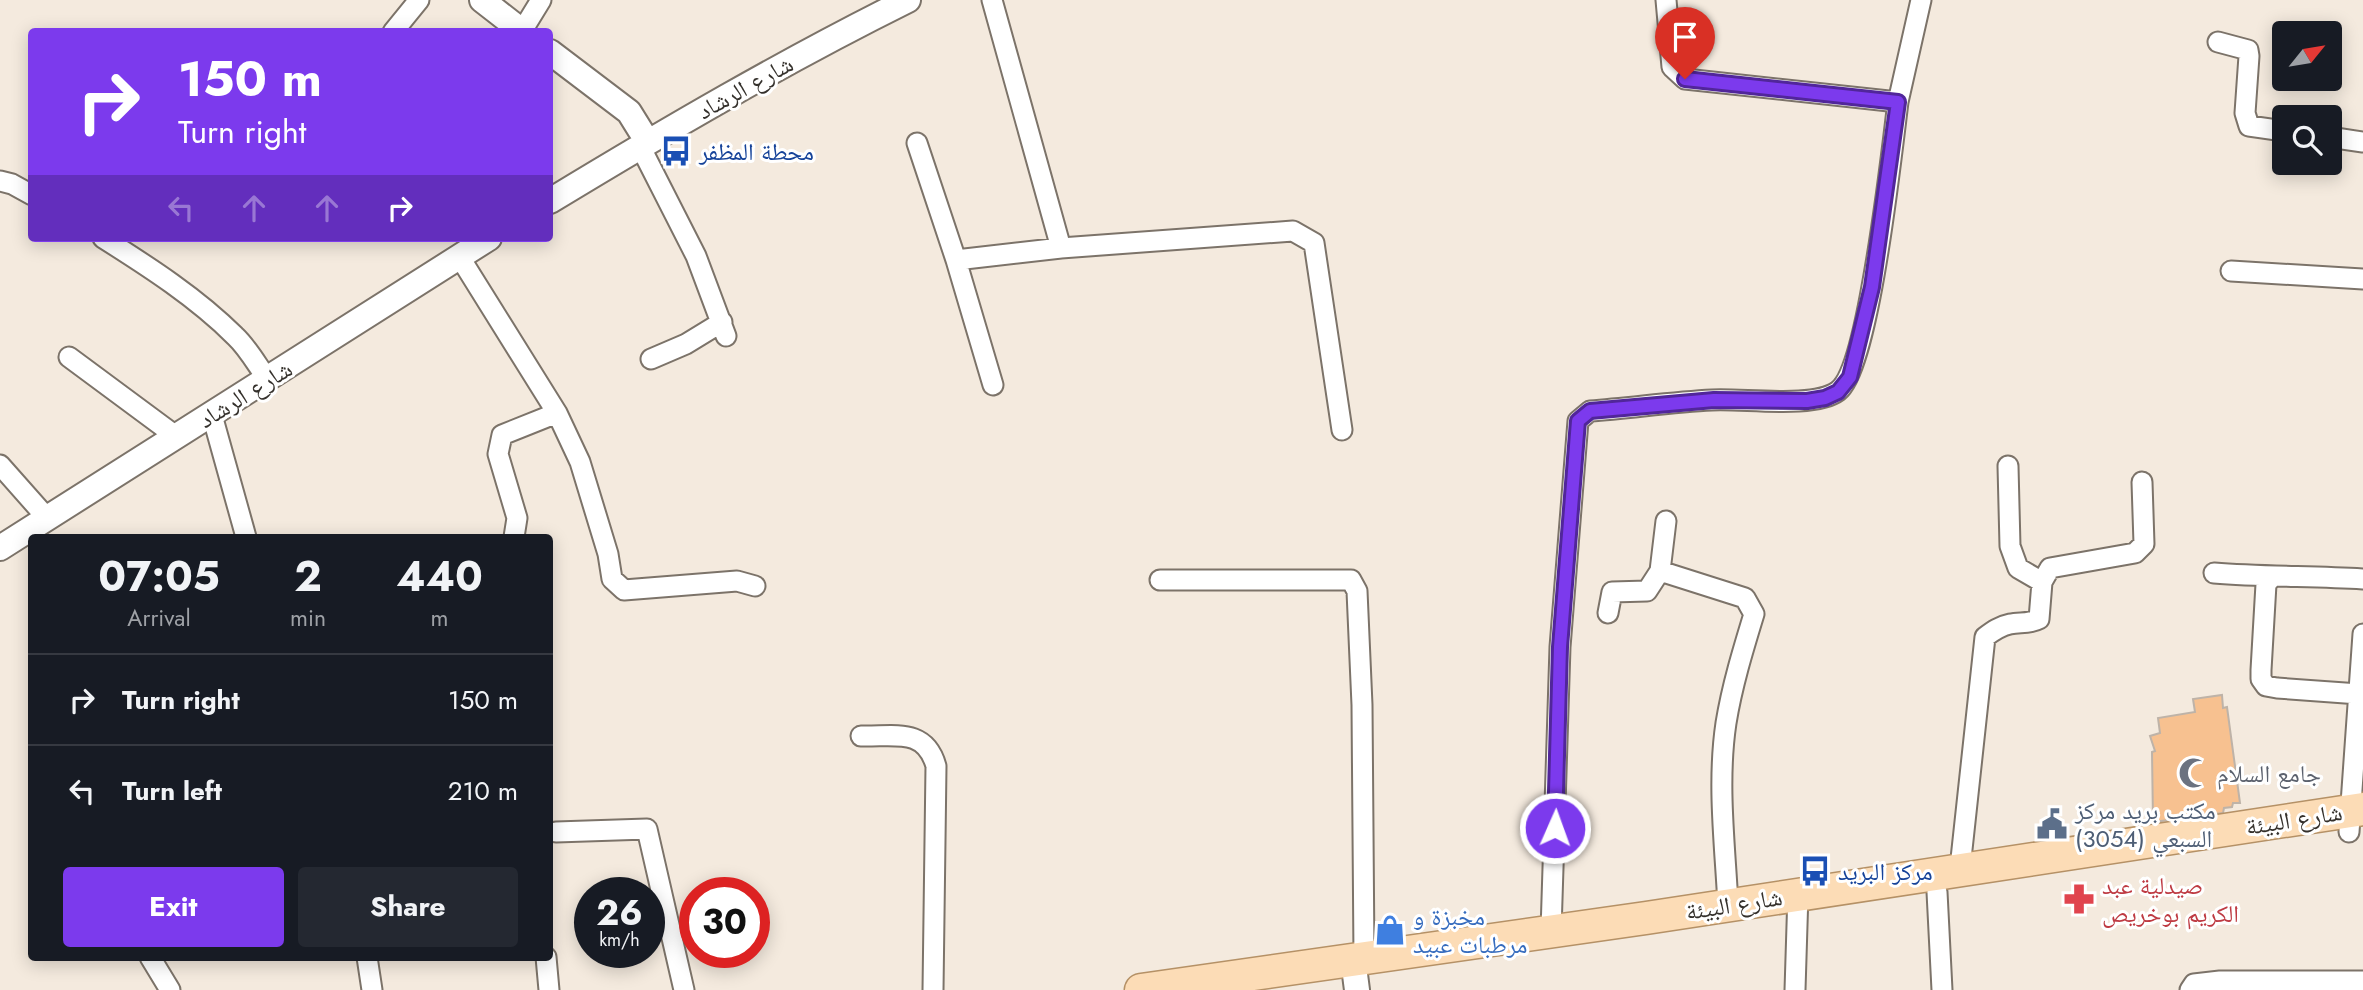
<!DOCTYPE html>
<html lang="en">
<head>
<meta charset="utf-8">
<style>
	body { margin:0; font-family:Jost,"Noto Naskh Arabic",sans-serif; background:#242831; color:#f1f3f6; height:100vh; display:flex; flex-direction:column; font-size:26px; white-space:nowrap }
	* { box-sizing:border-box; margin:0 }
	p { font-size:23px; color:#9ea1a6 }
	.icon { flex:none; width:38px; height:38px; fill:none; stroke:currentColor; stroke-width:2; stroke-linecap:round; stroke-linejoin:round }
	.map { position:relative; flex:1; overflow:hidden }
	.details { position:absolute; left:28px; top:534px; width:525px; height:427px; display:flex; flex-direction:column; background:#171b24; border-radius:7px; box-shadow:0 4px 18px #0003 }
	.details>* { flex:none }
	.guide { position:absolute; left:28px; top:28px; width:525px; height:214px; border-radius:7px; box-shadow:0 4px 18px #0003; background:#7c3aed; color:#fff; overflow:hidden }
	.needle { width:46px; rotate:60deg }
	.fabs { position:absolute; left:2272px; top:21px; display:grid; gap:14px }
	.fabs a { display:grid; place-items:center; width:70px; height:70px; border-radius:7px; background:#171b24; box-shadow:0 4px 18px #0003; font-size:35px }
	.speed { position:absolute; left:574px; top:877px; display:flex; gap:14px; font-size:35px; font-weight:700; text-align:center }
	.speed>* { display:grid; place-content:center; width:91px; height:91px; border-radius:50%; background:#171b24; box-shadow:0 4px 18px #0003; line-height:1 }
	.speed small { font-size:18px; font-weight:400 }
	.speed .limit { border:10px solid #d22; background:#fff; color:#111 }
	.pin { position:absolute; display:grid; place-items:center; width:60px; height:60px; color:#fff; margin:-72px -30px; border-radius:50% 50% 50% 0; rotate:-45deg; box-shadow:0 0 7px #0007 }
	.pin .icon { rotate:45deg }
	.me { position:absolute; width:77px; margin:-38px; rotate:2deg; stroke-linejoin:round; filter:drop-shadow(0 0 5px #0008) }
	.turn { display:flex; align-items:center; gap:24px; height:147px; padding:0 35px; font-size:32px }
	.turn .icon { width:91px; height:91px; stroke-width:2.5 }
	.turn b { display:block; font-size:49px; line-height:60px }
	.lanes { display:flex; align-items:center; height:66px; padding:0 35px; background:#0003; justify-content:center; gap:35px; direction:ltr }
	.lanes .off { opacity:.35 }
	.eta { display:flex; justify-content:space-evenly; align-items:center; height:119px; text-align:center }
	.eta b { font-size:42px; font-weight:700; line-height:49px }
	.button { display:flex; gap:14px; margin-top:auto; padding:14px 35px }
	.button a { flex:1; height:80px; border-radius:7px; background:#7c3aed; color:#fff; font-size:28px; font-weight:700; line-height:80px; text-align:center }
	.button a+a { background:#242831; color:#f1f3f6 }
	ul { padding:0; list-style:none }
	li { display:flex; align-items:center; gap:21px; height:91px; padding:0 35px; border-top:2px solid #363941 }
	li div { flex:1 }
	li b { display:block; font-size:26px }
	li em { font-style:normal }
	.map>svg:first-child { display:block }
</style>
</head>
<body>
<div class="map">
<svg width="2363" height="990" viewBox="0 0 2363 990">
	<rect width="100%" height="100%" fill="#f4eade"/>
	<!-- building -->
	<path fill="#f7c190" stroke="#beb3a8" stroke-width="2" d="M2222 695 2223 708 2227 707 2240 803H2233L2232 807 2224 808 2223 813 2153 822 2152 752 2155 751 2150 736 2160 733 2158 718 2195 712 2193 699Z"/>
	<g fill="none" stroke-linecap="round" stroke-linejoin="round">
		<!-- minor casing -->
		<g stroke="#7c7369" stroke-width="23">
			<path id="minor" d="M992 0 1061 248 1293 231 1314 243 1342 430
				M1666 0 1672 67 1685 79 1898 102 1921 0
				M522 31 541 0
				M393 32 419 0
				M2218 42 2248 50 2249 56 2245 113 2249 126 2284 131
				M2329 137 2363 142
				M917 143 956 260
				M640 146 696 256 726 336
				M0 181 12 184 32 195
				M103 238C149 267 197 298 235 336 248 348 257 365 268 380
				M459 256 557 413 580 462 608 554 612 579 624 590 737 581 755 586
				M2231 271 2363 279
				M69 357 177 437
				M651 359 686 344 722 322
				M993 385 956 260 1061 248
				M212 415 246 537
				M0 465 47 518
				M2008 466 2010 546 2018 568 2042 582
				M1666 521 1660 571 1745 598 1754 614C1743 650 1732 686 1726 723 1717 783 1725 845 1728 905
				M514 537 517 518 498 454 502 435 557 413
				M2214 573C2264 577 2313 576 2363 579
				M2272 577 2266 584 2261 670V679L2266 686 2277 688 2359 694
				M1160 580H1351L1357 591 1362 705 1364 958
				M1608 613 1612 592 1647 591 1660 571
				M861 736C894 737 925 727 936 766L933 990
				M556 832 647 829 684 990
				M2349 832 2363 634
				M1960 868 1985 637C1993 631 2000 626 2010 624 2020 622 2030 624 2039 619L2042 582 2050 568 2135 553 2144 544 2142 482
				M1937 892 1942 990
				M1551 931 1560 647 1578 421 1590 411C1631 408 1672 402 1712 400 1743 398 1814 409 1838 391 1869 368 1892 149 1898 102
				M150 957 170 990
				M367 957 372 990
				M546 957 549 990
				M1795 990 1798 893
				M2190 990 2194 984 2220 981H2363"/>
		</g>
		<!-- tertiary casing -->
		<g stroke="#7c7369" stroke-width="28">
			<path id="tertiary" d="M482 0 523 32
				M550 52 629 112 647 141
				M550 201C667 130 785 61 908 0
				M0 548 489 238
				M1353 959 1357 990"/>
		</g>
		<!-- primary casing -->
		<g stroke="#b59166" stroke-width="35">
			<path id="primary" d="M1141 990 1646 918 2363 809"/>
		</g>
		<!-- minor -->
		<use href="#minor" stroke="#fff" stroke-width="19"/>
		<!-- tertiary -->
		<use href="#tertiary" stroke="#fff" stroke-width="24"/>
		<!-- primary -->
		<use href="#primary" stroke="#fcdcb6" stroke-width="32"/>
	</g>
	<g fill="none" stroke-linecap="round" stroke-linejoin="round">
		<!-- route casing -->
		<g stroke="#51269a" stroke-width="18">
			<path id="route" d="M1555 828 1560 647 1578 421 1590 411 1714 400 1807 401 1825 398 1838 392 1850 377 1872 287 1898 102 1685 79"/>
		</g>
		<!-- route -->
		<use href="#route" stroke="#7c3aed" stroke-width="12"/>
	</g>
	<!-- icons -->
	<defs>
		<g id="bus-bare" transform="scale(2.415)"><path d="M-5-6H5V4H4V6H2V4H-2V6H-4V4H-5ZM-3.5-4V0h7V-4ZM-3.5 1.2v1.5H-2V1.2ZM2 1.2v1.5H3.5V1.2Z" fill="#1a4fb4" stroke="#fff" stroke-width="2.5" paint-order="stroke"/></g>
		<g id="mosque-bare" transform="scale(2.415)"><path d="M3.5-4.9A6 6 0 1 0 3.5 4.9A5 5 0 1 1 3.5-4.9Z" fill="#6b7280" stroke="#fff" stroke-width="2.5" paint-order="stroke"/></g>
		<g id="civic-bare" transform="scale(2.415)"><path d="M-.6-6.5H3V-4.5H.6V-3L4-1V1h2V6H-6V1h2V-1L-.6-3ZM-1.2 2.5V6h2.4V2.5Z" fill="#5c6f8a" stroke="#fff" stroke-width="2.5" paint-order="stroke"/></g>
		<g id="pharmacy-bare" transform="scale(2.415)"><path d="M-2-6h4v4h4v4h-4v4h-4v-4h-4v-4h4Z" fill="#e0444e" stroke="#fff" stroke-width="2.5" paint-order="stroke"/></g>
		<g id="shop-bare" transform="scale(2.415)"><path d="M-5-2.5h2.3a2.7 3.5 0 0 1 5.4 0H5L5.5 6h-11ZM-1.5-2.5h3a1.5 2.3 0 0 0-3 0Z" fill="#3f7fe0" stroke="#fff" stroke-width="2.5" paint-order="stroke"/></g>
	</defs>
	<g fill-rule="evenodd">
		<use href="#bus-bare" x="676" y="151"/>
		<use href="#mosque-bare" x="2194" y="773"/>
		<use href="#civic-bare" x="2052" y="824"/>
		<use href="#bus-bare" x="1815" y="871"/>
		<use href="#pharmacy-bare" x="2079" y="899"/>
		<use href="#shop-bare" x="1390" y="930"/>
	</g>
	<g text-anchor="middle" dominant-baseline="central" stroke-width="6" stroke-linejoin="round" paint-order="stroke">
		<!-- street labels -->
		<g font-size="24" fill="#35312c" stroke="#fff">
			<text transform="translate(745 87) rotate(-29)">شارع الرشاد</text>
			<text transform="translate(245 394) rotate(-32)">شارع الرشاد</text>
			<text transform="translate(2294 819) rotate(-9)">شارع البيئة</text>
			<text transform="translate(1734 904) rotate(-9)">شارع البيئة</text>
		</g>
		<!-- transit labels -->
		<g font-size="24" fill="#164399" stroke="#fff" text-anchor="start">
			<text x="699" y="151">محطة المظفر</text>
			<text x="1838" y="871">مركز البريد</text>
		</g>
		<!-- worship labels -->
		<g font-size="24" fill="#5b616d" stroke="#fff" text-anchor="start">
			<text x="2217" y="773">جامع السلام</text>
		</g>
		<!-- service labels -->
		<g font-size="24" fill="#4e5e75" stroke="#fff" text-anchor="start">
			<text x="2075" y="810">مكتب بريد مركز<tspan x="2075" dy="28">السبعي (3054)</tspan></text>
		</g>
		<!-- health labels -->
		<g font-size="24" fill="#be3a42" stroke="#fff" text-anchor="start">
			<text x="2102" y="885">صيدلية عبد<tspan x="2102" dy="28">الكريم بوخريص</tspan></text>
		</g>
		<!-- shop labels -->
		<g font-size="24" fill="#366cbe" stroke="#fff" text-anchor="start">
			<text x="1413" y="916">مخبزة و<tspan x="1413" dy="28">مرطبات عبيد</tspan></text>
		</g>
	</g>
</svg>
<div class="fabs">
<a><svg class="needle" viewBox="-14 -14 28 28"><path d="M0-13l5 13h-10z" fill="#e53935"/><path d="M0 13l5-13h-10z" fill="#9ea1a6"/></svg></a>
<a><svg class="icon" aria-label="search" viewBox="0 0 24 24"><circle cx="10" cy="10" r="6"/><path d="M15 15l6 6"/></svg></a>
</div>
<div class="speed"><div>26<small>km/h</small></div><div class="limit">30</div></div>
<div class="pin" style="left:1685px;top:79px;background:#d93025"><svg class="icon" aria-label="arrive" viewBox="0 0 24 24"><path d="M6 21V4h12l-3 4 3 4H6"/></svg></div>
<svg class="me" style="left:1555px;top:828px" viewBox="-20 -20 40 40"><circle r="17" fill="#7c3aed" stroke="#fff" stroke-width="3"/><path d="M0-11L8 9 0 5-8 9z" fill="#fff"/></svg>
<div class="guide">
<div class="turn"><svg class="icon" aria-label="right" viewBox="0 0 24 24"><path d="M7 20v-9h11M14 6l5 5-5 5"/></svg><div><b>150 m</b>Turn right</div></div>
<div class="lanes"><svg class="icon off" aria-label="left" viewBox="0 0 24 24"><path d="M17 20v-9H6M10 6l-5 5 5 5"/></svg><svg class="icon off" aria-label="ahead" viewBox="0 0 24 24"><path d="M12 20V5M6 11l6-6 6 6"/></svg><svg class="icon off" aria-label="ahead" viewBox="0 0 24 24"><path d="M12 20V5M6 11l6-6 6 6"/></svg><svg class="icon" aria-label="right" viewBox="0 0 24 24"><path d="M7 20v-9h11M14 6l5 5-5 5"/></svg></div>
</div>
<section class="details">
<div class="eta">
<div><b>07:05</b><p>Arrival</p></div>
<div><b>2</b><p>min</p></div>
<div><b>440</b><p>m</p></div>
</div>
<ul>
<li><svg class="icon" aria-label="right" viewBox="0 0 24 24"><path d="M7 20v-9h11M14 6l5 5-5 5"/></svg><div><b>Turn right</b></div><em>150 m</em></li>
<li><svg class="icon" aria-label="left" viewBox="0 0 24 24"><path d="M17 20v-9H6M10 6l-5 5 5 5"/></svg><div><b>Turn left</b></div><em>210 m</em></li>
</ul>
<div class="button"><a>Exit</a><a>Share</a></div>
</section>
</div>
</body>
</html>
